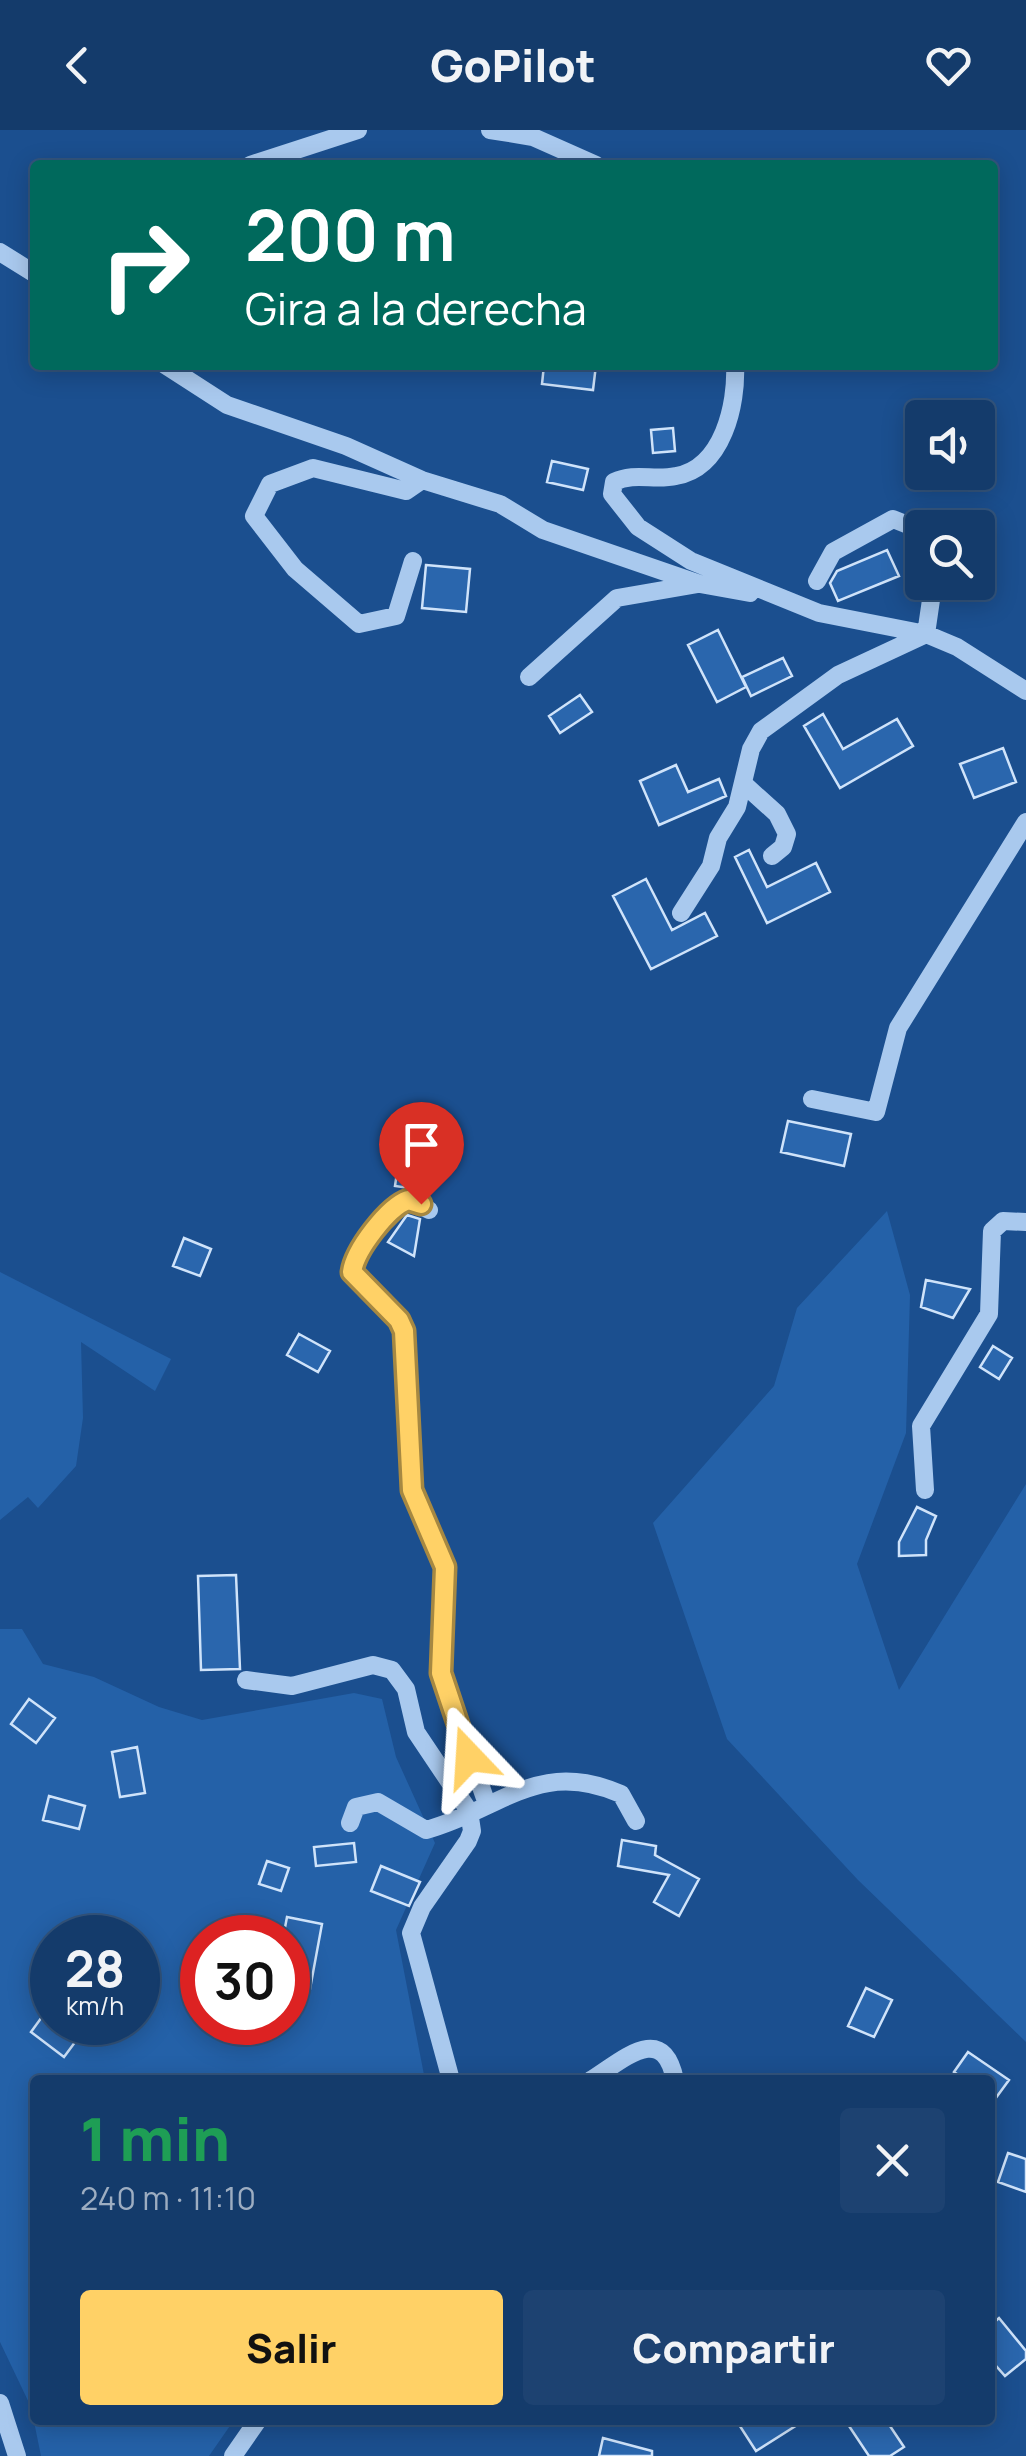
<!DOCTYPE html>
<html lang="es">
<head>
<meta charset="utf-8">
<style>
	body { margin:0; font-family:Manrope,sans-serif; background:#1d4271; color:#f1f3f6; height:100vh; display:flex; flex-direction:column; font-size:38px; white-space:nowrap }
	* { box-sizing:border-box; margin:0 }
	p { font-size:32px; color:#9dadc1 }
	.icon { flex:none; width:55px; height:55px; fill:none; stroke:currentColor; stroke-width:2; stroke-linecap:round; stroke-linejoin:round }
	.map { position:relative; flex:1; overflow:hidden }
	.panel { position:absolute; left:30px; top:1945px; width:965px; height:350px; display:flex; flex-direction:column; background:#143b6b; border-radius:10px; box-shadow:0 5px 25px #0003,0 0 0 2px #33557e }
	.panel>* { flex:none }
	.top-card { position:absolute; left:30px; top:30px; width:968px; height:210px; border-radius:10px; box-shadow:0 5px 25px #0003,0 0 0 2px #33557e; background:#00695c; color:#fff; overflow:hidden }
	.tools { position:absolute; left:905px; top:270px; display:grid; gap:20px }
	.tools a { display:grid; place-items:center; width:90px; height:90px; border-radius:10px; background:#143b6b; box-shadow:0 5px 25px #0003,0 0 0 2px #33557e; font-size:50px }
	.speed { position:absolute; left:30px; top:1785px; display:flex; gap:20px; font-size:50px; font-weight:700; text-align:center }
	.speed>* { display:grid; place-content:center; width:130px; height:130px; border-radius:50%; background:#143b6b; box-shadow:0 5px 25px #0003,0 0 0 2px #33557e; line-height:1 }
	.speed small { font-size:25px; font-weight:400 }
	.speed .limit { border:15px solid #d22; background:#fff; color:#111 }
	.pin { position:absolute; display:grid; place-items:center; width:85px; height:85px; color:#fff; margin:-102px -42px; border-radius:50% 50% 50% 0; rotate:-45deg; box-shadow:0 0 10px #0007 }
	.pin .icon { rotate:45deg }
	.me { position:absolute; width:110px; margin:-55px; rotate:340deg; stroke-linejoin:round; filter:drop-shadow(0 0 8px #0008) }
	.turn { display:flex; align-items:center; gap:35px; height:210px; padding:0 50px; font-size:45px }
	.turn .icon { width:130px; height:130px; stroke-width:2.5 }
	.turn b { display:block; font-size:70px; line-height:85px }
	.round { display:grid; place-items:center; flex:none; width:105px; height:105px; border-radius:10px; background:#1d4271 }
	.head { display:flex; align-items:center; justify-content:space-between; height:170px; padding:0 50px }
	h1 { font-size:60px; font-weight:800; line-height:75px; color:#1e9e55 }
	.cta { display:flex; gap:20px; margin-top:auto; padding:20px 50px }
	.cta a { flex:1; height:115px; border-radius:10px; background:#ffd166; color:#111; font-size:40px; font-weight:800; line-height:115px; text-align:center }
	.cta a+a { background:#1d4271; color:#f1f3f6 }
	header { display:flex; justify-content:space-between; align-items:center; height:130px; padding:0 50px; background:#143b6b; font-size:45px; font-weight:800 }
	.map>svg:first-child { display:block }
</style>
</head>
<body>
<header><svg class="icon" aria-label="back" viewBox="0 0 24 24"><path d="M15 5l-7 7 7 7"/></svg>GoPilot<svg class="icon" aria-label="heart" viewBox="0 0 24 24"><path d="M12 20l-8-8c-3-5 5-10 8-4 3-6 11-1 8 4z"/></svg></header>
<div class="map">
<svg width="1026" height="2326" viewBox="0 0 1026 2326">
	<rect width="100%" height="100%" fill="#1b4f8f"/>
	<!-- green -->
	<path fill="#2461a8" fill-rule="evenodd" d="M887 1081 910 1165 906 1303 857 1434 899 1560 1026 1354V1912L858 1750 727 1609 653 1393 774 1256 797 1178Z
		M0 1142 171 1229 155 1261 81 1212 83 1288 76 1336 38 1378 28 1367 0 1390Z
		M0 1499H22L43 1534 94 1547 159 1577 202 1590 354 1563 382 1569 396 1627 435 1713 396 1800 425 1950H35V2290H234L209 2326H41L31 2277 0 2212ZM52 1808H138V1892H52ZM202 1808H288V1892H202Z"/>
	<!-- building -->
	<path fill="#2a66ad" stroke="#cfe3fa" stroke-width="2.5" d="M544 235H596L593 260 542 254Z
		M673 298 675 321 653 323 651 300Z
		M552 331 588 339 583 360 547 352Z
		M887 420 899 446 838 471 830 453 837 441Z
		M426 435 470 439 466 482 422 478Z
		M718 500 746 557 717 572 688 515Z
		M783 528 792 546 751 566 742 547Z
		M580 565 592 582 560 603 549 586Z
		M823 584 843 619 897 589 913 616 840 658 804 596Z
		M1003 618 1016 652 974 668 960 634Z
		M676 635 688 662 719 649 726 666 659 695 640 651Z
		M749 720 767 757 816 733 830 762 767 793 735 727Z
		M646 749 672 800 705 783 717 806 651 839 613 766Z
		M788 991 851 1004 844 1036 781 1022Z
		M400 1022 429 1027 424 1060 395 1056Z
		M407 1085 420 1089 414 1126 388 1112Z
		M184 1108 211 1119 200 1146 173 1136Z
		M926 1150 970 1159 953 1188 921 1177Z
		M299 1204 330 1221 318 1242 287 1225Z
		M993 1216 1012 1228 999 1249 980 1237Z
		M917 1377 936 1386 926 1410V1425L899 1426V1412Z
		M236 1445 240 1539 201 1540 198 1446Z
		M29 1569 55 1588 36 1613 11 1594Z
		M137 1617 145 1663 120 1667 112 1622Z
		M49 1666 85 1676 79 1699 43 1690Z
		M622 1710 656 1716 655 1725 699 1749 679 1786 654 1772 669 1745 618 1736Z
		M354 1713 356 1732 316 1736 314 1717Z
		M267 1731 289 1738 281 1761 259 1754Z
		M381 1736 420 1752 409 1776 371 1761Z
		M287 1787 322 1794 310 1859 288 1854V1808H283Z
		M866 1858 892 1870 874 1907 848 1896Z
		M52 1873V1892H90L64 1927 31 1902Z
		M968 1922 1009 1950 990 1976V1950H966L954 1942Z
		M1008 2023 1026 2029V2062L998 2052Z
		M999 2188 1026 2221V2229L1005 2246 990 2229V2196Z
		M736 2290H805L756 2321Z
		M845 2290H886L904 2317 890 2326H869Z
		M603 2308 652 2321V2326H599Z"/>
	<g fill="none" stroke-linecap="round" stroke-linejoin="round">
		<!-- minor -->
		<path stroke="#a9c9ee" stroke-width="18" d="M490 0 533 7 596 35
			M250 35 358 0
			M0 122 35 144
			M165 235 227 275 346 316 422 350 500 374 543 400 700 454 750 463
			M735 235C737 274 723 338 676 346 654 351 635 342 614 352L612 364 638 397 691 431 819 483 926 504 957 517 1026 561
			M413 431 396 486 359 494 295 439 254 386 270 354 313 338 406 361 422 350
			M817 451 833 422 893 389 913 397 922 432
			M926 504 932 463 929 452
			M529 547 617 468 698 454
			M746 656 777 684 787 704 783 717 772 726
			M681 783 711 736 718 708 737 677 751 619 761 601 838 545 926 504
			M812 969 876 982 898 898 1026 692
			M429 1080 409 1070C388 1077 355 1120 353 1142L399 1190 403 1201 413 1360 445 1437 441 1543 487 1674
			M925 1360 921 1296 989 1184 992 1101 1003 1091 1026 1092
			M246 1550 292 1556 373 1535 392 1540 406 1559 416 1602 469 1681 472 1701 468 1711 422 1777 411 1803 451 1950
			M350 1693 356 1677 378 1672 426 1700C502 1679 538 1628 621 1664L636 1691
			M591 1950C623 1930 663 1891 675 1950
			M0 2273 17 2326
			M233 2326 258 2290"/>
	</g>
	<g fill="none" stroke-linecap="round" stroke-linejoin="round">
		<!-- route casing -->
		<g stroke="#a68842" stroke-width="25">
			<path id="route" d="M421 1074 408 1070C388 1077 355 1120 352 1142L399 1190 404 1201 412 1360 445 1437 441 1543 469 1627"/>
		</g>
		<!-- route -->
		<use href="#route" stroke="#ffd166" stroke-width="18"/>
	</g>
</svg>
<div class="tools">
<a><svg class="icon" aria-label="sound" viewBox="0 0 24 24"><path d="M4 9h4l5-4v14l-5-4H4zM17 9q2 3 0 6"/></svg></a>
<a><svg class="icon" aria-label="search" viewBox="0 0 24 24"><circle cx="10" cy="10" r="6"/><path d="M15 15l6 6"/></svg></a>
</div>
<div class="speed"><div>28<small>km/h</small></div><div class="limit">30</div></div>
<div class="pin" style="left:421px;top:1074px;background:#d93025"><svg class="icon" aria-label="arrive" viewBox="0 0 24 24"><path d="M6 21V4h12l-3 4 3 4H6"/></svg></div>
<svg class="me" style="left:469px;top:1627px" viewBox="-20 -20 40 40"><path d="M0-17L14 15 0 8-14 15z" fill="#ffd166" stroke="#fff" stroke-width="4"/></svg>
<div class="top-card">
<div class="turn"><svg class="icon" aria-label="right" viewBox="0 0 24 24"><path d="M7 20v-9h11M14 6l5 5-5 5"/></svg><div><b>200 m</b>Gira a la derecha</div></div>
</div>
<section class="panel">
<div class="head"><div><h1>1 min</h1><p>240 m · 11:10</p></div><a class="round"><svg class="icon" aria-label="close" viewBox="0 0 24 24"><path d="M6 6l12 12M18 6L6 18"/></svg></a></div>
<div class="cta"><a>Salir</a><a>Compartir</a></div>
</section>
</div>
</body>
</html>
